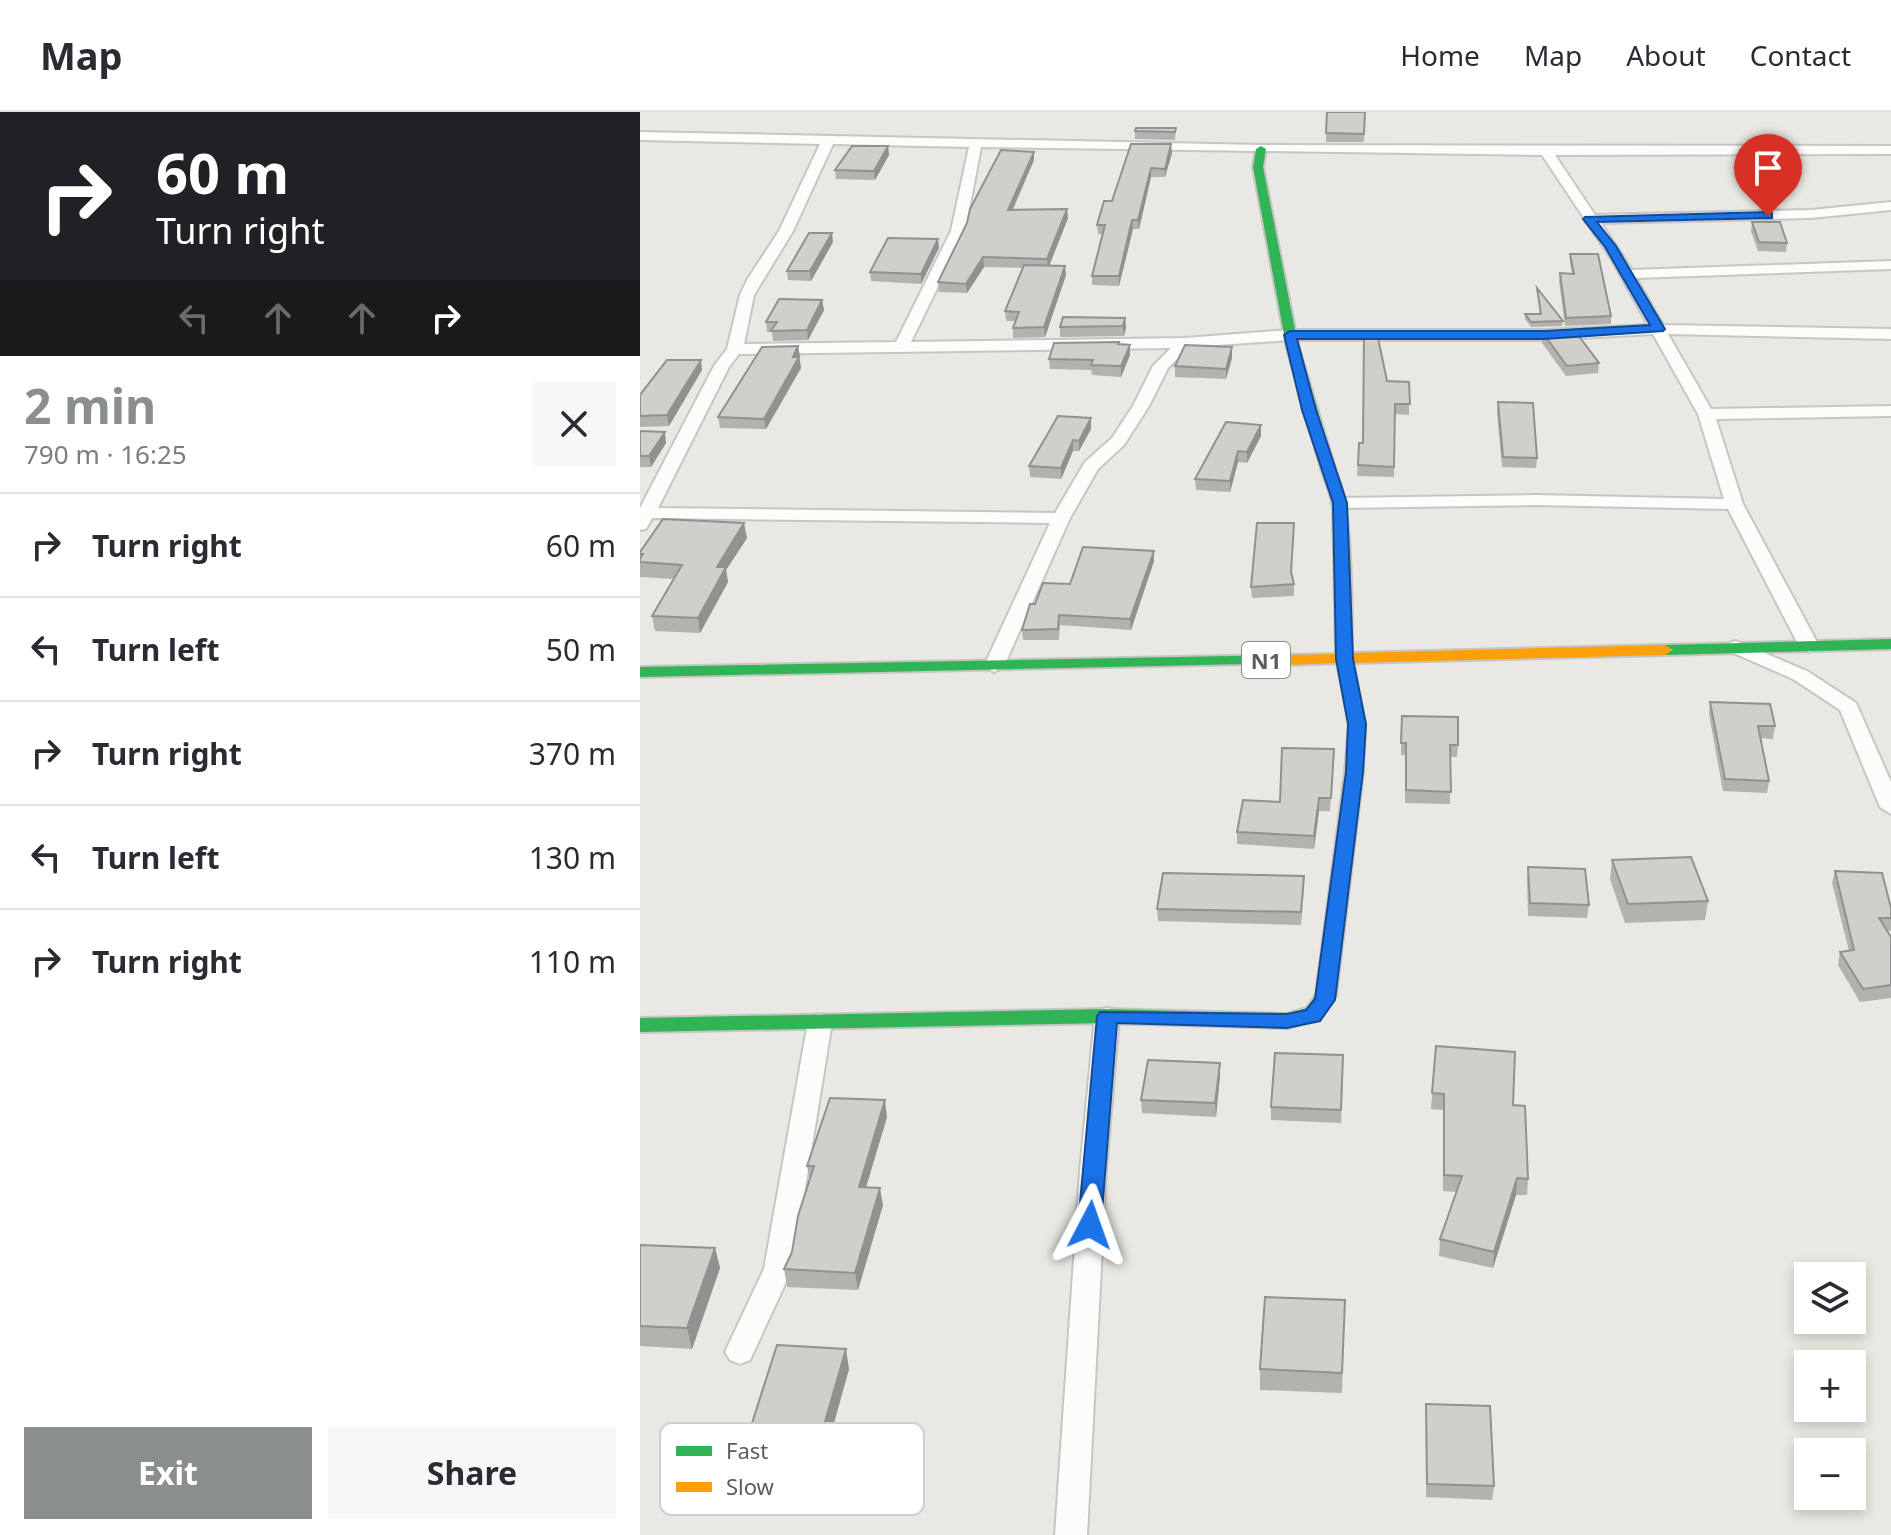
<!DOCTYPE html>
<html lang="en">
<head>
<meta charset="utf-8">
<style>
	body { margin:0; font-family:"Noto Sans",sans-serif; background:#f7f7f7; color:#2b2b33; height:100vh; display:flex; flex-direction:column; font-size:30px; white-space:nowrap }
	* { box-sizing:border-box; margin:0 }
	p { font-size:26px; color:#7c7c81 }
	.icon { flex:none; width:44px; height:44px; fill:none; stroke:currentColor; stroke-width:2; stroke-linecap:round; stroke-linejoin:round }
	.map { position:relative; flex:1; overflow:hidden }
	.side { display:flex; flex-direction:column; background:#fff; width:640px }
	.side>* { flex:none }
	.banner { background:#202124; color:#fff; overflow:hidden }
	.buttons { position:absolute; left:1154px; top:1150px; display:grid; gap:16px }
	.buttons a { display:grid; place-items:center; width:72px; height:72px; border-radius:0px; background:#fff; box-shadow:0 4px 12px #0003; font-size:40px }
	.pin { position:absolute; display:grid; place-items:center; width:68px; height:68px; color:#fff; margin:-82px -34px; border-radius:50% 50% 50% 0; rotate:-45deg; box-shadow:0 0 8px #0007 }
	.pin .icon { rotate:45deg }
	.me { position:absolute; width:88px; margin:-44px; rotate:4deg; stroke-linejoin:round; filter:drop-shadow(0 0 6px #0008) }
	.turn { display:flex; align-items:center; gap:28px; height:168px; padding:0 24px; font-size:36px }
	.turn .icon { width:104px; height:104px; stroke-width:2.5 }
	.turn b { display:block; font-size:56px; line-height:68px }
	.lanes { display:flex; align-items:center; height:76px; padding:0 24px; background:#0003; justify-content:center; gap:40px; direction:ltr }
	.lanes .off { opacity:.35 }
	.round { display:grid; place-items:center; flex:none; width:84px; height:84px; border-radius:0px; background:#f7f7f7 }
	.summary { display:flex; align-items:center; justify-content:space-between; height:136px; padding:0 24px }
	h1 { font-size:48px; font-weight:700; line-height:60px; color:#8b8e8e }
	.primary-button { display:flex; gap:16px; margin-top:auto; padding:16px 24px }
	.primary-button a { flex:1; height:92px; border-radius:0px; background:#8b8e8e; color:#fff; font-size:32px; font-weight:700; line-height:92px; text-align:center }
	.primary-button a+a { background:#f7f7f7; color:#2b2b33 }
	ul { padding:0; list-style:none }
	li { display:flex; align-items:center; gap:24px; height:104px; padding:0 24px; border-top:2px solid #e1e1e2 }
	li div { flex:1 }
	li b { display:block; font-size:30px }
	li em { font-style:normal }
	header { display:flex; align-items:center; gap:48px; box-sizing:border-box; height:112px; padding:0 40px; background:#fff; border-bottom:2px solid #e1e1e2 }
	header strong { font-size:38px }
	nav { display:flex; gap:44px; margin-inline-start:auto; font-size:28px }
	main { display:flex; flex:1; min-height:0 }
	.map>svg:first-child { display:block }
</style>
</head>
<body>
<header>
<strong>Map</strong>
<nav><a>Home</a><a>Map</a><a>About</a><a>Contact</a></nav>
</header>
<main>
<section class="side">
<div class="banner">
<div class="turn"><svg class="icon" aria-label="right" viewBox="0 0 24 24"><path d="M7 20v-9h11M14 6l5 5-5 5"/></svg><div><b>60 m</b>Turn right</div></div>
<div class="lanes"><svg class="icon off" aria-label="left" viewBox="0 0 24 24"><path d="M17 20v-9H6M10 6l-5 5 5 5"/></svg><svg class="icon off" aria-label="ahead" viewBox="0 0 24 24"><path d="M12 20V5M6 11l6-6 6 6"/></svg><svg class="icon off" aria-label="ahead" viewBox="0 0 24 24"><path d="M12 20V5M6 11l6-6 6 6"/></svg><svg class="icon" aria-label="right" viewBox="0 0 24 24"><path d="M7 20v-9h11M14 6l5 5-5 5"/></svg></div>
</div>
<div class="summary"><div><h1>2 min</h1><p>790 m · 16:25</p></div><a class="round"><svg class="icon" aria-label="close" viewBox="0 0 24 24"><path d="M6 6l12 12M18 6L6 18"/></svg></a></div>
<ul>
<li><svg class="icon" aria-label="right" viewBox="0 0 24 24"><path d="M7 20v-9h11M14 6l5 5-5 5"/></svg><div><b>Turn right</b></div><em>60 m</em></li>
<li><svg class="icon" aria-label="left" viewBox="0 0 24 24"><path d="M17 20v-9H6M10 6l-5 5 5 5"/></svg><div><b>Turn left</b></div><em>50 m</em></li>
<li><svg class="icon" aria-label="right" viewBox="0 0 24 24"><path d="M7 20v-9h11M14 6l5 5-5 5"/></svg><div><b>Turn right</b></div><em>370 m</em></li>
<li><svg class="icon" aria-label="left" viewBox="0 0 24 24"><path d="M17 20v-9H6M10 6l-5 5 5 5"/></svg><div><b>Turn left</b></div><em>130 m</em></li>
<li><svg class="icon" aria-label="right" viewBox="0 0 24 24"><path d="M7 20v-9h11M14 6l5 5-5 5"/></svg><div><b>Turn right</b></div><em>110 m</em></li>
</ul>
<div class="primary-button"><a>Exit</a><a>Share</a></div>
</section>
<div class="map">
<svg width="1251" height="1423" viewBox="0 0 1251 1423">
	<rect width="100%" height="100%" fill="#e9e8e3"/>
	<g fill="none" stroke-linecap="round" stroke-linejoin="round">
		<!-- street casing -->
		<g stroke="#c6c6c5" stroke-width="4">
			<path id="street" d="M0 20 621 33 1251 34V42L915 43 955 103 1171 98 1251 90V98L1171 106 961 111 992 158 1251 149V157L996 166 1023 213 1251 217V227L1028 222 1071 297 1251 294V304L1076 307 1103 392 1179 534 1169 540 1159 534 1088 397 896 393 700 396 691 391 700 386 896 383 1084 387 1058 302 1013 222 904 228H650L549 235 528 256 509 294 484 333 458 357 430 406 364 554 354 560 344 554 410 411 12 406 6 417 0 418V396L74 254 87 237 100 183 107 168 139 119 180 32 0 28ZM193 32 329 35 311 119 256 230 104 232 114 183 153 119ZM341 35 902 43 972 148 1008 213 904 218H650L545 226 271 230 325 119ZM531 236 513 254 493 294 472 326 445 350 415 401 18 396 89 255 99 242Z
				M1096 529 1167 559 1216 591 1251 670V702L1240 695 1200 598 1153 567 1089 539 1086 535 1089 531Z
				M467 896 476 898 479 904 466 1059 447 1423H415L440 1059 455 904 458 898Z
				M180 902 189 904 192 910 152 1157 110 1248 100 1252 90 1248 85 1240 124 1157 168 910 171 904Z"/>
		</g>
		<!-- fast casing -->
		<g stroke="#c5c5c3" stroke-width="4">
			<path id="fast" d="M621 34 626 37 623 55 658 233 695 356 688 360 681 356 646 233 613 55 616 37Z
				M1251 527V537L1025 543 1017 538 1025 533Z
				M646 543 654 548 652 551 0 565V555Z
				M686 877 693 878 696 883 681 906 647 916 467 911 0 920V906L467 897 647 902 667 896 679 878Z"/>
		</g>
		<!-- slow casing -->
		<g stroke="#c5c5c3" stroke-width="4">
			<path id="slow" d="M688 352C715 362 711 510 712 541L1025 533 1033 538 1025 543 713 551 725 612 723 660 696 883 693 888H679L676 883 705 660 709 612 697 551 646 553 638 548 646 543 696 542 693 391 681 356Z"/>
		</g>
		<!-- street -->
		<use href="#street" fill="#fcfcfb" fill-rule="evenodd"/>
		<!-- fast -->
		<use href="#fast" fill="#30b455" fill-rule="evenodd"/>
		<!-- slow -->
		<use href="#slow" fill="#ff9f0a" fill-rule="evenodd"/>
	</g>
	<!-- wall -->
	<path fill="#b3b2af" d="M687 0H725L724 30H686Z
		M536 16 535 28 495 27V19Z
		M248 34 249 43 235 68 196 67 195 58Z
		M532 41 525 65H511L499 117H493L479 174 452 173V164L462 122H458L457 113 472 89Z
		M394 48 373 98 427 97 428 106 409 153 425 154 426 163 405 225 373 226V216L375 209H366L365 199 383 156 344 155 327 181 299 180 298 170Z
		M1112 110 1147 131 1146 140 1118 139 1111 119Z
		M193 130 171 169 148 168 147 159Z
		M299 136 281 172 231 169 230 160Z
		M930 142 971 204V212L925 214 919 169 920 161 932 162 930 150Z
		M897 176 923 209 922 214 891 215 885 207V202H900Z
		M182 188 184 198 168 228 133 229 132 220H127L126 210Z
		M485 206 486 216 484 224 420 225V215Z
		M903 221 959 251 958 261 926 264 902 231Z
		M479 232 490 233V243L481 265 452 263 451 258 410 257 409 247Z
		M158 234 161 256 126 317 80 316 78 305Z
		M592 246 586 267 535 265V254Z
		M62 258 29 314 0 315V283Z
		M747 269 769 270V303L755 302 754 365 717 364 719 331H722Z
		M858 290 897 346 896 356 862 355 857 301Z
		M451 306V317L439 339H433L421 367 390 365 389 354Z
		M0 319 26 331 11 355H0Z
		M621 324 607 351 598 350 590 380 556 378 555 367Z
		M654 422 651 462 654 472V484L612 486 611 475Z
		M107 426 86 458 88 470 60 521 15 519 12 504 34 467 0 465V440Z
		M514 439V449L491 518 420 513 419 528H383L382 518 395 492 430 472Z
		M1070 590 1135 614 1133 627 1120 626 1129 669 1127 681 1083 679 1069 602Z
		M762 604 818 633 817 645H810V692L765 691V643H761Z
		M694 637 690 699H679L674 737 597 732V720L640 690Z
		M972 748 1068 789 1065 808 985 811 970 767Z
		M888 755 949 793 947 806 888 804 887 768Z
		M1195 759 1251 796V819H1247L1251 825V886L1220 890 1198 853 1200 840 1209 839 1192 771Z
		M664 777 661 813 518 809 517 797Z
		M796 934 873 993 888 1067 887 1083H876L853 1156 799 1144 800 1127 817 1080 803 1079V998L791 997Z
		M703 943 701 1011 631 1008V995Z
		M580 951V964L576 1005 502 1001 501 988Z
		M247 1005 226 1075 243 1093 218 1178 147 1175 144 1157 152 1140 170 1068 167 1054Z
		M0 1133 75 1136 80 1156 52 1237 0 1234Z
		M705 1188 702 1281 620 1278V1257Z
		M209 1257 181 1357 110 1354 105 1333Z
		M786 1292 854 1374 852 1388 786 1385Z"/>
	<!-- shaded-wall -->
	<path fill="#92918f" d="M531 32 532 41 525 65V57Z
		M248 34 249 43 235 68 234 59Z
		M394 40V48L368 107V98Z
		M511 56V65L499 117 498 108Z
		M427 97 428 106 408 157 407 147Z
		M492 108 493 117 479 174V164Z
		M192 121 193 130 171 169 170 159Z
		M298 127 299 136 281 172V162Z
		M343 145 344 155 327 181 326 172Z
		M425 154 426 163 405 225 404 215Z
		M182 188 184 198 168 228 167 218Z
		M485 206 486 216 484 224 483 214Z
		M490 233V243L481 265V254Z
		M158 234 160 244 157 250 159 245 161 256 126 317 124 307Z
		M592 235V246L586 267V257Z
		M61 248 62 258 29 314 27 303Z
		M451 306V317L439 339V329Z
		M621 313V324L607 351V340Z
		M25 320 26 331 11 355 9 344Z
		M433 328V339L421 367V356Z
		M598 339V350L590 380V369Z
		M104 411 107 426 86 458 88 470 60 521 58 506 77 455Z
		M514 439V449L491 518 490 507Z
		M679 686V699L674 737V724Z
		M580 951V964L576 1005 575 991Z
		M245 988 247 1005 221 1092 219 1075Z
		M877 1066 876 1083 853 1156 854 1140Z
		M240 1076 243 1093 218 1178 215 1161Z
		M75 1136 80 1156 52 1237 47 1216Z
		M206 1237 209 1257 181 1357 177 1337Z"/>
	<!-- building -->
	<path fill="#d0cfcc" stroke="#92918f" stroke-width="2" d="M687 0H725L724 22 686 21Z
		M496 16H536L535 20 495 19Z
		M491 32H531L525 57 511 56 498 108H492L479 164H452L465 113H457L464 89H472Z
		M212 34H248L234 59 195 58Z
		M361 38 394 40 368 98 427 97 407 147 343 145 326 172 298 170 327 111 330 97Z
		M1112 110H1140L1147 131 1119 130Z
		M169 121H192L170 159H147Z
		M248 126 298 127 281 162 230 160Z
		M930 142H958L971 204 926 206 920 161 934 162Z
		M384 153 425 154 404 215 373 216 379 200 365 199Z
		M897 176 923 209 891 210 885 202H901Z
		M139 187 182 188 167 218 131 219 137 210H126Z
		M423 205 485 206 483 214 420 215Z
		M935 219 959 251 927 254 903 221Z
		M724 221H737L747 269 769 270 770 292H755L754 355 718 353 719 331H723Z
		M479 230 478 232 490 233 481 254 451 253 453 248 409 247 414 231Z
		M545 233 592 235 586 257 535 254Z
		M158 234 153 245H159L124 307 78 305 122 235Z
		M27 248H61L27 303 0 304V283Z
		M858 290 893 291 897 346 863 345Z
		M418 304 451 306 439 329 433 328 421 356 389 354Z
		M586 310 621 313 607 340 598 339 590 369 555 367Z
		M0 319 25 320 9 344H0Z
		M23 407 104 411 77 455H86L58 506 12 504 42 453 0 450V447L3 442H0V440Z
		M617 411H654L651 460 654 472 611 475Z
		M443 435 514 439 490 507 419 503 418 517 382 518 390 492H395L403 471 430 472Z
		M1070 590 1130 592 1135 614H1118L1129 669 1085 667Z
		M762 604 818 605V633H810L811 680 766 678V631H761Z
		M642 636 694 637 691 686H679L674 724 597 720 603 688 640 690Z
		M1051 745 1068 789 988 792 972 748Z
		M888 755 945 757 949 793 890 791Z
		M1195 759 1242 761 1251 796V806H1239L1251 825V873L1223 877 1200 840 1214 838Z
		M523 761 664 764 661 800 517 797Z
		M796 934 875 940 873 993 885 994 888 1067 877 1066 854 1140 800 1127 822 1064 804 1063V982L792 981Z
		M635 941 703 943 701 998 631 995Z
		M508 948 580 951 575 991 501 988Z
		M190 986 245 988 219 1075 240 1076 215 1161 144 1157 152 1140 158 1104 174 1054H167Z
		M0 1133 75 1136 47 1216 0 1214Z
		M625 1185 705 1188 702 1261 620 1257Z
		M137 1233 206 1237 177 1337 105 1333Z
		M786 1292 850 1294 854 1374 787 1372Z"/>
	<!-- route -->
	<path fill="#1a73e8" stroke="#114b97" stroke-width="2" d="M1128 100 1132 101V106L957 110 976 134 1025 217 1023 219 904 227H657L676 298 707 391 713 547 726 612 723 660 695 888 680 909 647 916 477 911 461 1113 458 1119 450 1122 442 1119 438 1113 457 904 460 900 647 902 666 898 675 887 706 660 708 612 696 547 693 391 662 298 644 223 650 219H904L1010 213 965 135 943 107 945 105Z"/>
	<g text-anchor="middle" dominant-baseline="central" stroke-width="8" stroke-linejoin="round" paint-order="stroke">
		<!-- shield labels -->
		<rect fill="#fff" stroke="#8b8e90" stroke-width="2" x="602" y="530" width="48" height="36" rx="6"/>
		<g font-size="22" font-weight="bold" fill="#595d61">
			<text x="626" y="548">N1</text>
		</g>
	</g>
	<!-- legend -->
	<rect x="20" y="1311" width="264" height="92" rx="12" fill="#fff" stroke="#cdced0" stroke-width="2"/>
	<rect x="36" y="1334" width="36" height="10" fill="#30b455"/>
	<rect x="36" y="1370" width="36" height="10" fill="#ff9f0a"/>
	<g font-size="22" fill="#595d61">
		<text x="86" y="1347">Fast</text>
		<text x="86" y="1383">Slow</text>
	</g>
</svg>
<div class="buttons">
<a><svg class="icon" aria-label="layers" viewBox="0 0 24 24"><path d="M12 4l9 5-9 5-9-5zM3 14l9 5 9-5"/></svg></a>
<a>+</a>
<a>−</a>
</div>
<div class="pin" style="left:1128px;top:104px;background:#d93025"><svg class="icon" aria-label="arrive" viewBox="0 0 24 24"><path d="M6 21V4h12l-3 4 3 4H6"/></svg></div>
<svg class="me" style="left:450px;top:1113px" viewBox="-20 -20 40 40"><path d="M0-17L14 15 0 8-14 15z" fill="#1a73e8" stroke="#fff" stroke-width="4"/></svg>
</div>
</main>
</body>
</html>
